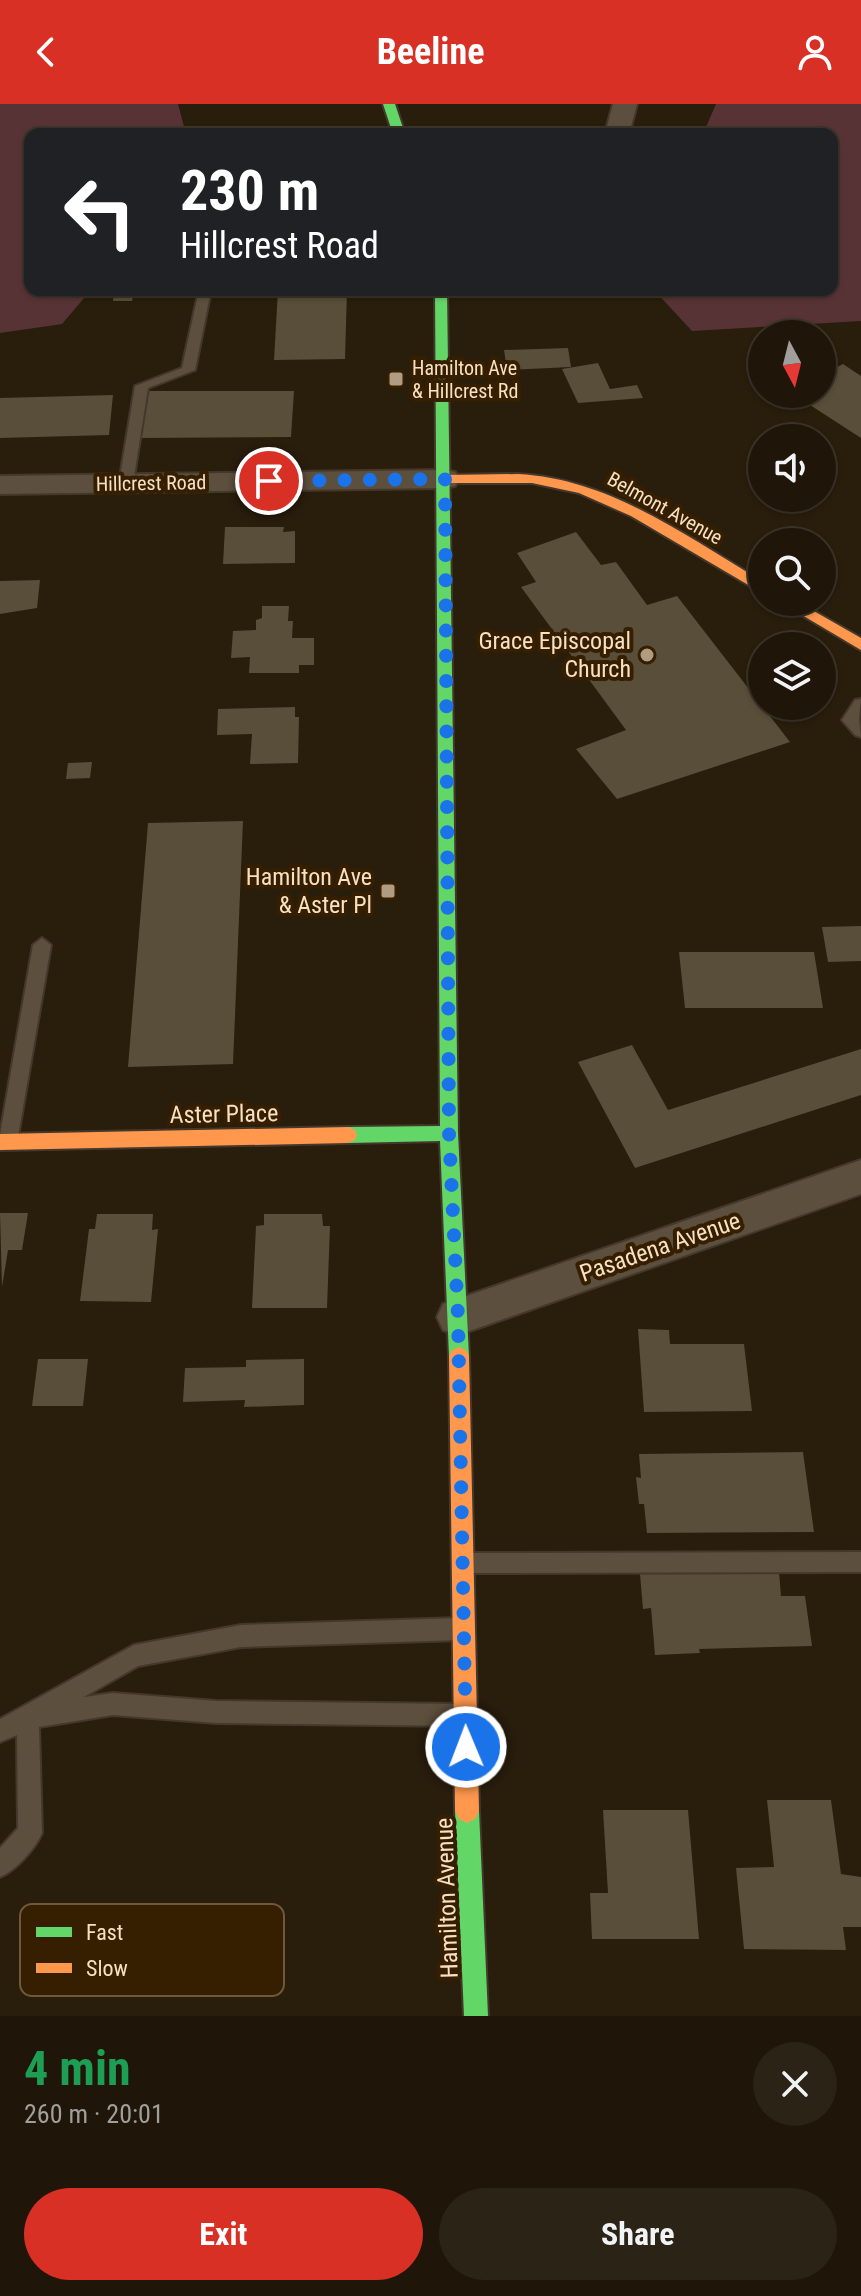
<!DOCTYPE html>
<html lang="en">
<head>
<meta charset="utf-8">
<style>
	body { margin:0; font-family:"Roboto Condensed",sans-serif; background:#2c2317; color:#f1f3f6; height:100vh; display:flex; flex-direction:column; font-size:30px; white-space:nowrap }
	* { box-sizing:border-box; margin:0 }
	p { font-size:26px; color:#a19f9c }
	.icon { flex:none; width:44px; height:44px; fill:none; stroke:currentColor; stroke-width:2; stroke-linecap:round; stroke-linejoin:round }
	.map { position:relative; height:1912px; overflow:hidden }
	.drawer { display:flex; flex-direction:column; background:#1f1609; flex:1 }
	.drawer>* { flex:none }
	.hud { position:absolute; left:24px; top:24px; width:814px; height:168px; border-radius:16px; box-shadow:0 2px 6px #0004,0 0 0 2px #3c352a; background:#202124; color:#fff; overflow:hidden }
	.needle { width:52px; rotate:173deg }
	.controls { position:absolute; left:748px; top:216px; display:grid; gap:16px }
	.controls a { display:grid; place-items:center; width:88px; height:88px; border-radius:50%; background:#1f1609; box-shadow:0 2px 6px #0004,0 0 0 2px #3c352a; font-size:40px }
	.pin { position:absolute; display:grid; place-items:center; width:68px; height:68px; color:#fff; margin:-34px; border:4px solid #fff; border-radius:50%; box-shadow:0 2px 8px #0007 }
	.me { position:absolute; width:88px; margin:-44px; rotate:359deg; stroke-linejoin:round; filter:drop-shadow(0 0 6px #0008) }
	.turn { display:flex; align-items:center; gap:28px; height:168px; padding:0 24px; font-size:36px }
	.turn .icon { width:104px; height:104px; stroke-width:2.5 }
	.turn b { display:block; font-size:56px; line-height:68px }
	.round { display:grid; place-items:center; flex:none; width:84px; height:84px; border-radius:42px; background:#2c2317 }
	.summary { display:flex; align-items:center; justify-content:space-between; height:136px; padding:0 24px }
	h1 { font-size:48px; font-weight:700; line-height:60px; color:#1e9e55 }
	.primary-button { display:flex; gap:16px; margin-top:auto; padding:16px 24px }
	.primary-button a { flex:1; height:92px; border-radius:48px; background:#d93025; color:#fff; font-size:32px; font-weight:700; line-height:92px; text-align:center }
	.primary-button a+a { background:#2c2317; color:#f1f3f6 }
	header { display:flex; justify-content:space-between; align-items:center; height:104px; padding:0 24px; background:#d93025; color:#fff; font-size:36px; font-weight:700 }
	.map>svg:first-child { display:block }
</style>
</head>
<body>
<header><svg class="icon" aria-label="back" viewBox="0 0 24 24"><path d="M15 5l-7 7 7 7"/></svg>Beeline<svg class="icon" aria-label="person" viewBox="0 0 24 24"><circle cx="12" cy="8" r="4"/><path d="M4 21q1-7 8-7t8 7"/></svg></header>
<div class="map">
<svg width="861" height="1912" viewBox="0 0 861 1912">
	<rect width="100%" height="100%" fill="#291d0c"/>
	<!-- green -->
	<path fill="#583335" d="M0 0H178L186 30H30V186H91L62 220 0 229Z
		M716 0H861V217L692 227 654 186H832V30H703Z"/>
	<!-- building -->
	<path fill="#584e39" d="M324 25V30H281L280 27Z
		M278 186H347L345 255 274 256Z
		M114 187H134L132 197H113Z
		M568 244 571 263 507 266 504 246Z
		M598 259 610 285 637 281 643 294 578 299 562 265Z
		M843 260 861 272V334L793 290H822V271Z
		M144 287H294L291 333 138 334Z
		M113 291 109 331 0 334V294Z
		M225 423H284L283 428 295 427V459L223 460Z
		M576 428 601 461 616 458 647 501 677 492 790 638 617 695 576 645 626 626 521 483 536 478 517 449Z
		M40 476 37 504 0 510V477Z
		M262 502H289L288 517H293L292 534H314V561H299V569H249L250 553 231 554 233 527 256 526V516L262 514Z
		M295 603V613H299L298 659 250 660 252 630 217 631 218 605Z
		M92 658 90 674 66 675 68 659Z
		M243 717 233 960 128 963 148 719Z
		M861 822V857L828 858 822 823Z
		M679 848H814L823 904H685Z
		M632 941 668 1006 861 945V991L635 1064 578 958Z
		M0 1109H28L22 1146H8L2 1183Z
		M97 1110H153L152 1126 158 1125 151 1198 80 1197 89 1125H95Z
		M264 1110H322L323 1122H330L327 1204H252L256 1122 264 1121Z
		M638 1225 669 1226 670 1240H744L752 1307 644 1308Z
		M38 1255H88L83 1302H32Z
		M304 1255V1301L244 1303 245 1296 183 1298 185 1264 246 1263V1256Z
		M803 1348 814 1428 647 1429 644 1400H639L636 1373 641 1374 639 1350Z
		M779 1467 781 1492H805L812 1542 699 1545 700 1549 655 1551 651 1504 643 1505 640 1470Z
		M767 1696H831L841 1770 861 1773V1823H843L846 1846 744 1845 736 1764 774 1763Z
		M603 1706H688L699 1835H592L590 1789H608Z"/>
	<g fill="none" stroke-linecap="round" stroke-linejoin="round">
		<!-- lane casing -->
		<g stroke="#43382b" stroke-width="4">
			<path id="lane" d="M199 186H211L195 266 148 284 133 379 126 383 121 382 119 379 135 282 182 264Z
				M861 595 859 615 861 633 855 631 842 616 855 596Z
				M42 834 51 841 17 1038 15 1043H1L0 1031 33 841Z
				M861 1448V1468L466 1469 458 1466 455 1459 458 1452 466 1449Z
				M460 1514 468 1517 471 1525 468 1533 460 1536 241 1543 138 1562 84 1593 113 1589 216 1597 460 1600 468 1603 471 1611 468 1619 460 1622 216 1619 113 1611 39 1623 42 1729C35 1745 16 1766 0 1773V1744L18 1724 17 1631 0 1638V1615L134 1541 241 1521Z"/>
		</g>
		<!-- street casing -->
		<g stroke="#43382b" stroke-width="4">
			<path id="street" d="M613 0H637L629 30H605Z
				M445 366 455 368 460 375 455 382 445 384 0 390V372Z
				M861 1056V1090L458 1231 443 1226 437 1213 443 1200Z"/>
		</g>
		<!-- fast casing -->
		<g stroke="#43382b" stroke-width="4">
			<path id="fast" d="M383 0H395L405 30H393Z
				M435 186H447L458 1029 469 1252 466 1258 459 1261 452 1258 449 1252 440 1037 348 1039 341 1036 339 1031 341 1026 348 1023 440 1022Z
				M467 1695 475 1699 479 1707 488 1912H464L455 1707 459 1699Z"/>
		</g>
		<!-- slow casing -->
		<g stroke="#43382b" stroke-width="4">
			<path id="slow" d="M518 370C611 375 685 432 762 477V489L631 412 579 389 532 379H445L438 375 445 371Z
				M780 498H798L861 534V546Z
				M348 1023 355 1026 357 1031 355 1036 348 1039 0 1046V1030Z
				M459 1243 466 1246 469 1252 479 1707 475 1715 467 1719 459 1715 455 1707 449 1252 452 1246Z"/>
		</g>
		<!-- lane -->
		<use href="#lane" fill="#5c4f3d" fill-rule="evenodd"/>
		<!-- street -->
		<use href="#street" fill="#5c4f3d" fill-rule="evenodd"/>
		<!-- fast -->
		<use href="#fast" fill="#63d668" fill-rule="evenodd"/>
		<!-- slow -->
		<use href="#slow" fill="#ff974d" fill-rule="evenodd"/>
	</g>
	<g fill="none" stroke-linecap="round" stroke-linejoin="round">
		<!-- route -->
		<path stroke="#1a73e8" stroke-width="14" stroke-dasharray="0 25.2" d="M269 377 445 375 449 1029 458 1213 466 1643"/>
	</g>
	<!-- markers -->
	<g fill="#b09c82" stroke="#351f00" stroke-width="3">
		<rect x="388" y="267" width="16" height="16" rx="4"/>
		<circle cx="647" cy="551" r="8"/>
		<rect x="380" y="779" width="16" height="16" rx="4"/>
	</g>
	<g text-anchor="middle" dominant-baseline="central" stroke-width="8" stroke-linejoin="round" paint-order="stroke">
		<!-- far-poi labels -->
		<g font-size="20" fill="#f9e0c2" stroke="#351f00" text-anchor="start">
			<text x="412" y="264">Hamilton Ave<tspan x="412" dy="23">&amp; Hillcrest Rd</tspan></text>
		</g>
		<!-- far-street labels -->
		<g font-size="20" fill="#f9e0c2" stroke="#351f00">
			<text transform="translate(151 379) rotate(-1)">Hillcrest Road</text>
			<text transform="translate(665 404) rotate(29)">Belmont Avenue</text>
		</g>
		<!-- poi labels -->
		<g font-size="24" fill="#f9e0c2" stroke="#351f00" text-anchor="end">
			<text x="631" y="537">Grace Episcopal<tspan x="631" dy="28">Church</tspan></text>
			<text x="372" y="773">Hamilton Ave<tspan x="372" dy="28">&amp; Aster Pl</tspan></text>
		</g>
		<!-- street labels -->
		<g font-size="24" fill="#f9e0c2" stroke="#351f00">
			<text transform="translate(224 1010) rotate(-1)">Aster Place</text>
			<text transform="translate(660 1143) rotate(-19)">Pasadena Avenue</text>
			<text transform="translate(447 1794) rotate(-92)">Hamilton Avenue</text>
		</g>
	</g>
	<!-- legend -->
	<rect x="20" y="1800" width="264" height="92" rx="12" fill="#351f00" stroke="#70593a" stroke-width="2"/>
	<rect x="36" y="1823" width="36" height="10" fill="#63d668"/>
	<rect x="36" y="1859" width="36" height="10" fill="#ff974d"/>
	<g font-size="22" fill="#f9e0c2">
		<text x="86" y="1836">Fast</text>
		<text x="86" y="1872">Slow</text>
	</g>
</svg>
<div class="controls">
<a><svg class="needle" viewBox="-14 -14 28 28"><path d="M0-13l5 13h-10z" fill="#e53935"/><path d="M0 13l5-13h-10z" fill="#a19f9c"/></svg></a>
<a><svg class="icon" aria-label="sound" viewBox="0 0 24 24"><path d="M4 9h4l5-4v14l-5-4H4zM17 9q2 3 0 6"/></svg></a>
<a><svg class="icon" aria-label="search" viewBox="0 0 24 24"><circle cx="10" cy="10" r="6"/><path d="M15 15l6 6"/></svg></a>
<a><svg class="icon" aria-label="layers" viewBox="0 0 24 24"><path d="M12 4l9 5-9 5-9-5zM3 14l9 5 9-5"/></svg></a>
</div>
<div class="pin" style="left:269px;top:377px;background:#d93025"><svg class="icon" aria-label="arrive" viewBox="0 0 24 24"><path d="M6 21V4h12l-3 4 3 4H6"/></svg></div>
<svg class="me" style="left:466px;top:1643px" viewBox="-20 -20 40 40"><circle r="17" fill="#1a73e8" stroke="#fff" stroke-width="3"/><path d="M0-11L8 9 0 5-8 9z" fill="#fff"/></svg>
<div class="hud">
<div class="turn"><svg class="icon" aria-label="left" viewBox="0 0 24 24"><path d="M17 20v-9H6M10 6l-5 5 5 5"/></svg><div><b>230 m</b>Hillcrest Road</div></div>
</div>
</div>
<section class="drawer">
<div class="summary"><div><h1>4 min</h1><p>260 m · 20:01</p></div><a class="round"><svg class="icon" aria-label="close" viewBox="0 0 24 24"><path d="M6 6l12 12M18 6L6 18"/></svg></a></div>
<div class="primary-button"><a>Exit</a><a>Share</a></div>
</section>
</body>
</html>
